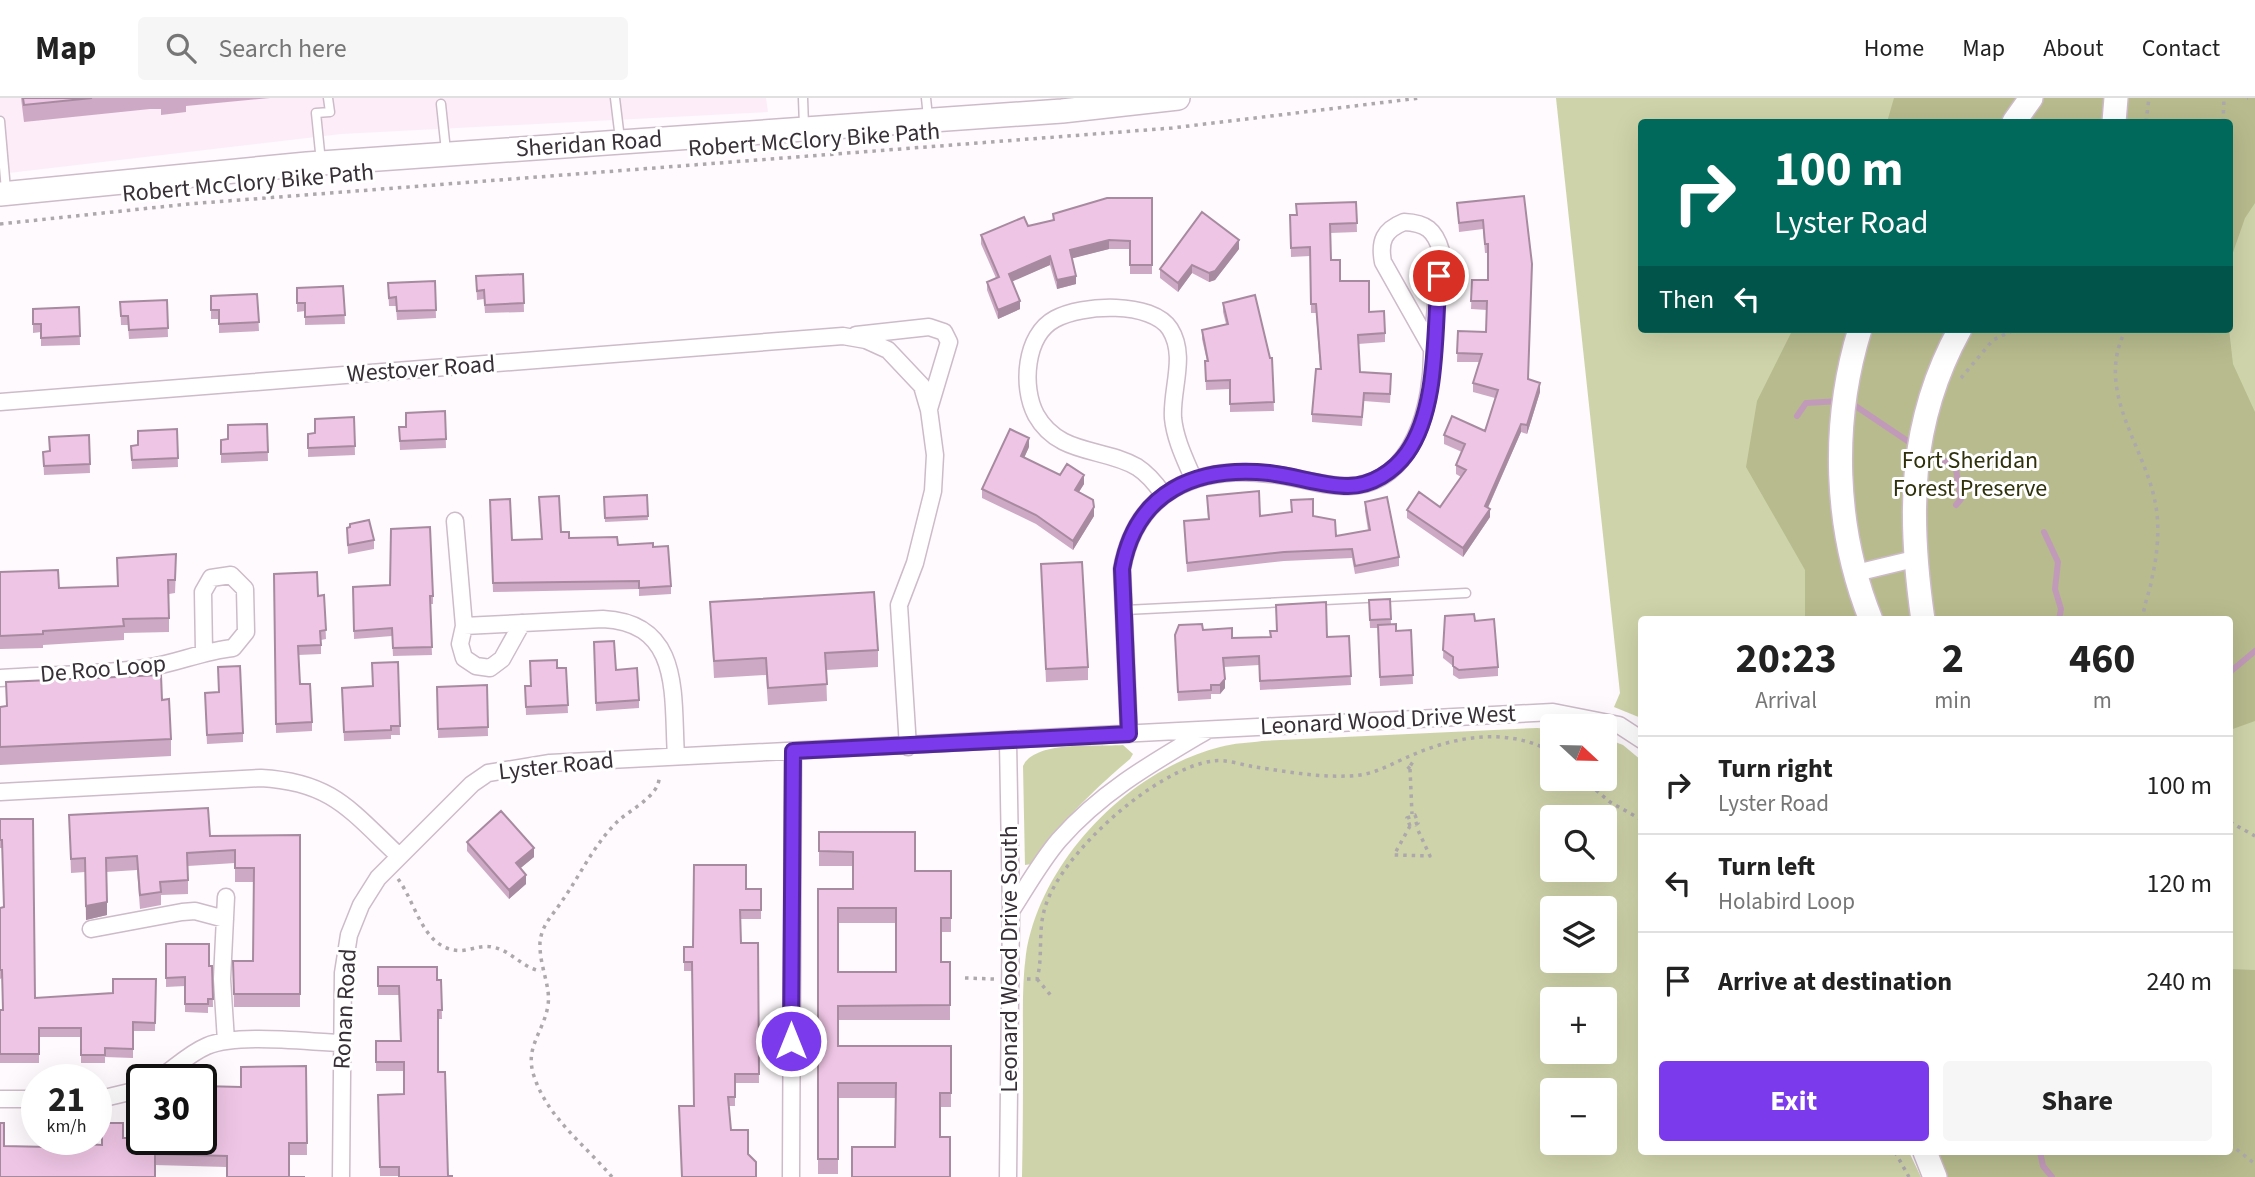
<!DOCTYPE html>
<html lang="en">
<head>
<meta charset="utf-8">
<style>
	body { margin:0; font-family:"Source Sans 3",sans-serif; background:#f6f6f6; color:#222; height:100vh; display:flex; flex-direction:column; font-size:26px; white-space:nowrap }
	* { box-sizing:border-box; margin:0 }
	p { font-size:23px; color:#767676 }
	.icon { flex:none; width:38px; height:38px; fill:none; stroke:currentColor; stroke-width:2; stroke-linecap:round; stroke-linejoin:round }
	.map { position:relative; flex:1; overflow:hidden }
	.drawer { position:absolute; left:1638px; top:518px; width:595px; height:539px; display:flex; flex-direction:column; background:#fff; border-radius:7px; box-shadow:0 7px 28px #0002 }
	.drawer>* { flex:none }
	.hud { position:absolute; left:1638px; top:21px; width:595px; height:214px; border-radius:7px; box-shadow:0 7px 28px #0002; background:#00695c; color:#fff; overflow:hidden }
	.needle { width:46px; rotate:112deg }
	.tools { position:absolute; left:1540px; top:616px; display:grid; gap:14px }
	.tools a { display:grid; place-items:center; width:77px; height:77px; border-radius:7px; background:#fff; box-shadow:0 7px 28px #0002; font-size:35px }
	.speed { position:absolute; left:21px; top:966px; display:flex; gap:14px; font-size:35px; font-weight:700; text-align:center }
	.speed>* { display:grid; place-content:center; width:91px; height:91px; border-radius:50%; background:#fff; box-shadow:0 7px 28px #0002; line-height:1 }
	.speed small { font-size:18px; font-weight:400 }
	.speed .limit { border:4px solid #111; border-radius:10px; background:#fff; color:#111 }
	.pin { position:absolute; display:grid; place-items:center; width:60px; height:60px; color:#fff; margin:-30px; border:4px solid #fff; border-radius:50%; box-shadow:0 2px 7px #0007 }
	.me { position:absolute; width:77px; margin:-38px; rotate:0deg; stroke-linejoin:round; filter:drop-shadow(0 0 5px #0008) }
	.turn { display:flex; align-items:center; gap:24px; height:147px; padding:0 21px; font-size:32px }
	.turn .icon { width:91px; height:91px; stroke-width:2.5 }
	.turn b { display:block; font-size:49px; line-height:60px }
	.then { display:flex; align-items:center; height:66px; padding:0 21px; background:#0003; gap:14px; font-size:26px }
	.eta { display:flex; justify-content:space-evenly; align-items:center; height:119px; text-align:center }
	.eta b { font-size:42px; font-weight:700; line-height:49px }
	.button { display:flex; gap:14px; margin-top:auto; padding:14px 21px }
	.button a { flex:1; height:80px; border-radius:7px; background:#7c3aed; color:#fff; font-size:28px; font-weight:700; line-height:80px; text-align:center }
	.button a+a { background:#f6f6f6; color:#222 }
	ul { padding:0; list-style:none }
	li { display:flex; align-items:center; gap:21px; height:98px; padding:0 21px; border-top:2px solid #e0e0e0 }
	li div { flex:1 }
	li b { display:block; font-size:26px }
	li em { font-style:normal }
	header { display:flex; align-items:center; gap:42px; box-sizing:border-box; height:98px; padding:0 35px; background:#fff; border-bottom:2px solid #e0e0e0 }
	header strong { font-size:33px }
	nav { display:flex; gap:38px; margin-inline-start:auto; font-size:24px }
	.search { width:490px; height:63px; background:#f6f6f6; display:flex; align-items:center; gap:18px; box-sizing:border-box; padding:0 24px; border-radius:7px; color:#767676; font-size:26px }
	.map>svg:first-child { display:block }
</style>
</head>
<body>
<header>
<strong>Map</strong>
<div class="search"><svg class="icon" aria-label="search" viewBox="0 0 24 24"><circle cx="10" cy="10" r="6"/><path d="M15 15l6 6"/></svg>Search here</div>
<nav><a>Home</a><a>Map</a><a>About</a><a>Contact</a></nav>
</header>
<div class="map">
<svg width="2255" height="1079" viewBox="0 0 2255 1079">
	<rect width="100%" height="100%" fill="#fefafd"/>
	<!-- built -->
	<path fill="#fdedf9" d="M0 0H766L768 14 341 36 0 76Z"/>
	<!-- green -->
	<path fill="#cfd3a9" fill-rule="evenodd" d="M1556 0H2255V1079L2230 1054V522H1642L1641 620 1614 609 1620 595ZM1642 24H2230V231H1642Z
		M1537 630 1552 631V681H1605V640L1623 647 1641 662 1642 1054H1909L1921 1079H1022C1023 1035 1023 990 1023 946 1023 916 1022 885 1026 856 1041 762 1129 672 1220 649 1234 645 1249 645 1262 643ZM1552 719H1605V772H1552ZM1605 810V863H1552V810ZM1605 901V954H1552V901ZM1552 992H1605V1045H1552Z
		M1123 647 1133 656 1130 661C1090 695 1062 723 1032 766L1025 767 1023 668C1035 642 1097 649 1123 647Z"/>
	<!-- forest -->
	<path fill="#b7bb8d" d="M1894 0H2255V105L2245 120 2230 163V24H1887Z
		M1793 231H2229L2233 266 2255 314V623L2230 632V522L1805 521V472L1746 369 1757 303Z
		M2230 871 2255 872V1079H1935L1925 1054H2230Z"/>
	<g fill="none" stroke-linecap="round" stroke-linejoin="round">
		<!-- stream -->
		<path stroke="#c29ab9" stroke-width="6" d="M1851 305 1915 348
			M1797 318 1806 305 1840 303
			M1934 360 1955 366 1961 401 1956 407
			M2044 434 2058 464 2055 491 2061 511 2059 522
			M2230 574 2255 553
			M2040 1054 2043 1068 2052 1079"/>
		<!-- lane casing -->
		<g stroke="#cebbc9" stroke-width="11">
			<path id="lane" d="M615 0 620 41
				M803 0 804 28
				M926 0 928 19
				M441 6 446 53
				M0 23 6 92
				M321 64 316 15 330 14 328 0
				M1125 512 1466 495"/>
		</g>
		<!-- street casing -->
		<g stroke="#cebbc9" stroke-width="19">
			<path id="street" d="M1404 124C1426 125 1435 132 1441 153L1432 251 1383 164C1379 143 1384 132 1404 124Z
				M856 237 929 229 944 234 949 244 929 311
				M0 304 843 238 866 242 888 252 922 288 929 312 935 357 933 393 915 465 899 507 908 649
				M1163 396C1156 386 1148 376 1137 369 1103 349 1059 358 1036 317 1021 289 1025 237 1055 221 1082 206 1152 203 1170 231 1187 258 1171 291 1173 320 1175 341 1185 361 1193 380
				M455 423 464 528 603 521C683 525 672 599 676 658
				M1856 475 1914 461
				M464 528 460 546 464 560 476 568 490 570 502 561 522 525
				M0 580C48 577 98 577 145 570 176 566 202 553 233 550L246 534 245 491 231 477 211 480 203 494 204 553
				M1129 636 1122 471C1136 393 1197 367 1270 376 1296 378 1322 389 1349 388 1415 386 1433 304 1432 251
				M1008 643 1011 813 1008 1079
				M0 694 261 680C332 684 350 712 399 758
				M1011 813C1026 790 1041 763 1059 742 1101 694 1152 665 1206 633
				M91 831 182 814 195 813 225 821
				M226 943 222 881 226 799
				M157 982C174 971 188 956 207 948 238 935 307 944 342 945
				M0 1001H37
				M96 1002 142 991
				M341 1079 343 875 349 837 361 807 378 780 472 686 488 675 550 665 1553 614 1619 627 1642 642
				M791 1079 793 653"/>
		</g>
		<!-- secondary casing -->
		<g stroke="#cebbc9" stroke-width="26">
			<path id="secondary" d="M2014 24 2031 0
				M2114 24 2116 0
				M0 96 307 66 1062 13 1178 0
				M1860 231C1831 325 1834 430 1871 522
				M1923 522C1908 418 1908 325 1960 231
				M1925 1054 1935 1079"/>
		</g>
		<!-- path -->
		<path stroke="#ada8ac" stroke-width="3.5" stroke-dasharray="3.5 5" stroke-linecap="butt" d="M2247 0H2248
			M2146 24 2149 0
			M2223 24 2224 0
			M0 126 188 106 1172 30 1420 0
			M2126 231C2092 297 2150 351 2157 416 2159 436 2157 459 2152 480 2150 494 2143 507 2143 522
			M1961 280 1993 242 2016 231
			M1410 671 1407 668 1410 665 1413 667 1410 671 1412 716
			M1583 681 1610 704 1642 722
			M2230 724 2255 738
			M1410 728 1407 720 1415 717 1418 725 1410 728 1394 757 1430 758 1416 728
			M398 781C415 803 422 847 454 852 466 855 480 846 492 849 511 852 522 870 541 873
			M965 880 994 881
			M1027 881H1037C1043 859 1038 836 1044 813 1058 757 1156 670 1213 663 1226 661 1242 667 1255 669 1289 674 1326 681 1360 677 1377 675 1395 664 1410 658 1455 638 1508 629 1552 654
			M1037 881 1053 900
			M2230 1046 2255 1066
			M1895 1054 1909 1079
			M612 1079C585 1047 547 1019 534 978 524 949 544 934 548 907 551 888 539 868 540 844 542 826 553 817 562 803 581 776 593 748 617 724 629 712 660 698 659 679"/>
		<!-- lane -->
		<use href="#lane" stroke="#fff" stroke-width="8"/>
		<!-- street -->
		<use href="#street" stroke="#fff" stroke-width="16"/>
		<!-- secondary -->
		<use href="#secondary" stroke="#fff" stroke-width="23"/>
	</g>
	<!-- wall -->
	<path fill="#cea9c5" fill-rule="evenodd" d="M21 0H270L186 8V14L161 17V11H150L24 24Z
		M1524 98 1528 281 1540 294 1527 336 1521 334 1488 410 1490 419 1463 459 1407 420V412L1440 409 1461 379 1456 376V367L1462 354 1444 346V337L1485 333 1495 300 1473 294V285L1480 264H1457L1458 233 1486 234 1487 212 1471 211 1472 182H1488V155H1485L1483 131 1459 134 1457 105Z
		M1152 100V176H1130V151H1109L1072 160 1076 186 1057 191 1050 167 1012 183 1020 211 998 221 987 192V184L996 180 981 146V137L1028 128 1053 122V116Z
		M1356 104 1357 134 1330 135 1331 162 1340 183 1369 214 1385 235V244L1358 246 1360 274 1391 285 1390 305 1364 303 1362 328 1312 324V316L1320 271 1316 215H1311L1310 158 1291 159 1290 117H1296Z
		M1239 151 1215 182 1209 184 1192 175 1178 194 1160 180V171Z
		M523 176 524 214 485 215 484 201 477 202 476 178Z
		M435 183 436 220 397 222 396 208H389L388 185Z
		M343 188 345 226 305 227V213L297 214V190Z
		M257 196 259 233 219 235V221H211V198Z
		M167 202 168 239 129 241 128 227H121L120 204Z
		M1223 205 1270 260H1272L1274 313 1230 314V291L1206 292 1205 263H1207L1202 241V232L1226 226 1223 214Z
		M79 209 80 247 41 248V234L33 235V211Z
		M445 313 446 350 400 352 399 329H406Z
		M354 319 355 357 308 359V336L315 335Z
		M267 326 268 363 221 365V342L228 341Z
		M177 331 178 369 132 371 131 348 138 347Z
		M89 337 90 375 44 377 43 354 50 353Z
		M1029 349 1024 359 1060 377 1084 386 1079 394 1094 418 1073 452 1036 426 982 400V391Z
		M647 397 648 422 605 424 604 399Z
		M1207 398 1260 418H1313L1336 438 1368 432 1365 413V404L1399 459V468L1355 476 1352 460 1284 463 1187 474 1184 423 1208 421Z
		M490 402 512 442 541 441 561 434 569 440 618 447 653 449 671 488V496L639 498V491L493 494Z
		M350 426 374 442V451L348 456 347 430 350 429Z
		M1041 466 1088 569V582L1046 584Z
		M176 470 175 495 169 496V534L124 535V542L43 547V550L0 551V474L59 490 118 488Z
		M274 476 318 498 324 497 326 541 321 542V556L298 557 300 586 312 624V633L276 635Z
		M353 489 433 498V506H430L432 557 393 558 392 538 354 541Z
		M1390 501 1391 526 1396 533 1411 532 1413 586 1380 588 1378 530H1370L1369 502Z
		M710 504 878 552V569L826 572 827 603 768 607 766 577 714 580Z
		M1445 518 1475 523 1498 569V578L1459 581 1453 577V568L1443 560Z
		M1203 532 1232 540 1270 539 1277 533 1327 539 1349 538 1351 587 1260 592 1259 567 1224 569 1225 590 1220 596H1211V601L1178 603 1175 545Z
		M594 544 639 602V610L596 613Z
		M398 564 400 637H391V641L344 643 342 590 372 588Z
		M557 570H566L568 615 526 617 525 588H531Z
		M6 584 162 602 171 641V658L0 667V609L6 608Z
		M487 587 488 638 438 640 437 589Z
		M205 603 243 635V644L207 646Z
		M69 717 210 738 300 737V909H234L233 863H253L254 784H235V765L188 768V796L161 797V807L140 811 137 772 106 774 107 817 86 822 85 774 71 775Z
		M0 721 35 900 113 895 156 881 155 933H133V960L105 959V965H81V939H39V965H0V912H3L2 880 0 881V810L4 809 2 750H0Z
		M819 734 915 773H951V834H941V864H950V922H838V948H951V1009H940L895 1049 896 1000H838V1076H818V791H853V768H819ZM838 825H896V874H838Z
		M467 744 534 759 520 770 526 786 509 801 467 753Z
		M746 791H761V821H740L741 845H758L759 985H735V1008H728L731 1032 748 1056 694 1008 692 873H684V864L693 849Z
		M166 846 209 868H212L213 909H208V915L185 914V888L166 889Z
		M378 869 437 882H441L442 921H438V974L448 1078H380L378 997 404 996V973H376V943H400L399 897H378Z
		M306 968 307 1057H289L227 1079V1069L155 1067 0 1079 4 1048 49 1049 65 1045 102 1047 123 1040 201 1041 241 989Z"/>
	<!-- shaded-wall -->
	<path fill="#a78aa0" d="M1109 142V151L1070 161V152Z
		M1239 142V151L1215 182 1209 184V175Z
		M1050 158V167L1009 185V176Z
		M1192 167V175L1178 194V185Z
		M1076 178V186L1057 191V182Z
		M1020 203V211L998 221V212Z
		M1540 285V294L1527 336V327Z
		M1521 326V334L1485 416V408Z
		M1029 340V349L1021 367V358Z
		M1084 377V386L1075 400V392Z
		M1094 409V418L1073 452V443Z
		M1490 411V419L1463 459V450Z
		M1225 581V590L1220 596V587Z
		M534 750V759L516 774V765Z
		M526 777V786L509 801V792Z
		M107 804V817L86 822V808Z"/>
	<!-- building -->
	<path fill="#efc5e5" stroke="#a78aa0" stroke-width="2" fill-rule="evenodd" d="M23 0H92L24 7Z
		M1524 98 1532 166 1528 281 1540 285 1527 327 1521 326 1485 408 1490 411 1463 450 1407 412 1419 394 1440 409 1466 372 1456 367 1465 346 1444 337 1452 318 1485 333 1498 292 1473 285 1482 256 1457 255 1458 233 1486 234 1487 203H1471L1472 182H1488V146H1485L1483 122 1459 125 1457 105Z
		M1107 100H1152V167H1130V143L1109 142 1070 152 1076 178 1057 182 1050 158 1009 176 1020 203 998 212 987 184 999 179 981 137 1024 119 1028 128 1054 122 1053 116Z
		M1356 104 1357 125 1330 126 1331 162H1340V183H1369V214L1384 213 1385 235 1358 237 1360 274 1391 276 1390 296 1364 295 1362 319 1312 316 1316 271H1321L1316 206H1311L1310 149 1291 150 1290 117H1297L1296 106Z
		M1202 114 1239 142 1215 173 1209 175 1192 167 1178 185 1160 171Z
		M523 176 524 205 485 207 484 192 477 193 476 178Z
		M435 183 436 212 397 213 396 199 389 200 388 185Z
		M343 188 345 217 305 219V205H297V190Z
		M257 196 259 224 219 226V212H211V198Z
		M1255 197 1270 260H1272L1274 304 1230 306V282L1206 283 1205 263H1208L1202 232 1228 226 1223 205Z
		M167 202 168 230 129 232 128 218H121L120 204Z
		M79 209 80 238 41 240V226H33V211Z
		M445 313 446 341 400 343 399 329H406V315Z
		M354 319 355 348 308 350V336L315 335V321Z
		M267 326 268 354 221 356V342L228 341V327Z
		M177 331 178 360 132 362 131 348 138 347V333Z
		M1010 331 1029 340 1021 358 1060 377 1067 366 1084 377 1075 392 1093 402 1094 409 1073 443 1036 417 982 391Z
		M89 337 90 366 44 368 43 354 50 353 49 339Z
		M1259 393 1260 418 1292 414 1291 402 1313 401V418L1335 422 1336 438 1370 432 1365 404 1387 399 1399 459 1355 468 1352 451 1284 454 1187 465 1184 423 1209 421 1207 398Z
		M647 397 648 418 605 420 604 399Z
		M559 398 561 434H569V440L617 439 618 447 653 445V449L668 448 671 488 639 490V483L493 485 490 402 510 401 512 442 542 441 539 399Z
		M369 422 374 442 348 447 347 430 350 429V426Z
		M430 429 433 498H430L432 549 393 550 392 530 354 533 353 489 390 487 391 431Z
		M176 456 175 482H168L169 520 123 521 124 528 43 533V536L0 538V474L58 472 59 490 118 488 117 460Z
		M1082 464 1088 569 1046 571 1041 466Z
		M317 474 318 498 324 497 326 532 320 533 321 547 298 548 300 586H310L312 624 276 626 274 476Z
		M874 494 878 552 825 555 827 586 768 590 766 560 714 563 710 504Z
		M1390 501 1391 521 1370 522 1369 502Z
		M1326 504 1327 539 1349 538 1351 578 1260 583 1259 558 1223 560 1225 581 1220 587H1211V592L1178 594 1175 537 1179 527 1202 526 1203 532 1232 530V540L1271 539 1270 533H1277L1276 507Z
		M1474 516 1475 523 1494 521 1498 569 1459 572 1453 568V559L1443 552 1445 518Z
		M1396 526V533L1411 532 1413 577 1380 579 1378 527Z
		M614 543 616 572 637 570 639 602 596 605 594 544Z
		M557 562V570H566L568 607 526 609 525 588H531L530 563Z
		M398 564 400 628H391V632L344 634 342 590 373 588 372 565Z
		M240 568 243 635 207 637 205 595 219 594 218 569Z
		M161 577 162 602 169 601 171 641 0 649V609L7 608 6 584Z
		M487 587 488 629 438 631 437 589Z
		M208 710 210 738 300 737V896H234L233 863H253L254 770H235V752L187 755 188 782 160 784 161 794 140 797 137 758 106 760 107 804 86 808 85 760 71 761 69 717Z
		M501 713 534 750 516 765 526 777 509 792 467 744Z
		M0 721H33L35 900 113 895V881H156L155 925 133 924V951L105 950V957H81V930H39V956H0V912H3L2 872H0V810L4 809 2 742H0Z
		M819 734H915V773H951V820H941V864H950V907L838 908V948H951V995H940V1039H950V1079H852V1049H895L896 985H838V1061H818V791H853V754L819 753ZM838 810H896V874H838Z
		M694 767H746V791H761V812H740L741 845H758L759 976H735V999H728L731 1032H748V1056L756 1064V1079H682L679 1008H694L692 864H684V849H693Z
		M166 846H209V868H212L213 901H208V906H185V879L166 880Z
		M378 869H437V882H441L442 912H438V974H445L448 1078H452V1079H399V1069H380L378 997 404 996V964H376V943H401L399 888H378Z
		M306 968 307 1045H289V1079H305H227V1058L155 1056V1079H0V1025H4V1048L49 1049V1041H65V1045L102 1047V1025H123V1040H142V1041H201V988L241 989V969Z"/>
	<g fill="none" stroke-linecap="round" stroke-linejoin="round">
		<!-- route casing -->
		<g stroke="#51269a" stroke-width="18">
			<path id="route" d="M791 943 793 653 1129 636 1122 471C1136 393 1196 368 1269 375 1296 378 1322 388 1348 388 1372 388 1394 373 1407 355 1439 310 1434 232 1439 178"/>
		</g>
		<!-- route -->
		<use href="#route" stroke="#7c3aed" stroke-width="12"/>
	</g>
	<g text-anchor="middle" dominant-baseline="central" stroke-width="6" stroke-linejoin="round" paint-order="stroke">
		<!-- street labels -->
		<g font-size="24" fill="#373036" stroke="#fff">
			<text transform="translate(814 42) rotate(-4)">Robert McClory Bike Path</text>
			<text transform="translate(589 46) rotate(-4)">Sheridan Road</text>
			<text transform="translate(248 85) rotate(-5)">Robert McClory Bike Path</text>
			<text transform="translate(421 271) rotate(-4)">Westover Road</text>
			<text transform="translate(103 571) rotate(-5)">De Roo Loop</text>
			<text transform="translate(1388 622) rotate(-3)">Leonard Wood Drive West</text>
			<text transform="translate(556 668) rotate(-6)">Lyster Road</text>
			<text transform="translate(1009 861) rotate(-90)">Leonard Wood Drive South</text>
			<text transform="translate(345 911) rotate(-87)">Ronan Road</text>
		</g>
		<!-- park labels -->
		<g font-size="24" fill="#2f310b" stroke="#fff">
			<text x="1970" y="362">Fort Sheridan<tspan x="1970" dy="28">Forest Preserve</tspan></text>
		</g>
	</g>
</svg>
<div class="tools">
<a><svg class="needle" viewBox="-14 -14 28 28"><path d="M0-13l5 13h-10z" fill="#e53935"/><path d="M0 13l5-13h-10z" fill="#767676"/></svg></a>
<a><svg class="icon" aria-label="search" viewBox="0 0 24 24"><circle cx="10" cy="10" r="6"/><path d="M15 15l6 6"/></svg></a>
<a><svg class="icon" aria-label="layers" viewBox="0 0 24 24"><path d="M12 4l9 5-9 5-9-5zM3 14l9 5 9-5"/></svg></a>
<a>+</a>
<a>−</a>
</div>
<div class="speed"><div>21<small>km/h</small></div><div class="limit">30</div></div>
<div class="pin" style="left:1439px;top:178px;background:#d93025"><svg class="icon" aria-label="arrive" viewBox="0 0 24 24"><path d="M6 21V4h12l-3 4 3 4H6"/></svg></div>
<svg class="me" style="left:791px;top:943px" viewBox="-20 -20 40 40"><circle r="17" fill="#7c3aed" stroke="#fff" stroke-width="3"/><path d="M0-11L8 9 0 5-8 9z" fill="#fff"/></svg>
<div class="hud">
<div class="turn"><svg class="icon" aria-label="right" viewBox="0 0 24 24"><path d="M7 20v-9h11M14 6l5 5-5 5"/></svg><div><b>100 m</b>Lyster Road</div></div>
<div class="then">Then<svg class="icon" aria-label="left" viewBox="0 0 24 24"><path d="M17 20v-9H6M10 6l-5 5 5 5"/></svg></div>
</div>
<section class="drawer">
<div class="eta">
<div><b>20:23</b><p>Arrival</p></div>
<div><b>2</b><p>min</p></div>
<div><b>460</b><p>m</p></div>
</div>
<ul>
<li><svg class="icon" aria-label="right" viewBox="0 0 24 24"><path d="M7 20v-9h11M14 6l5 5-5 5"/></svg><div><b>Turn right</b><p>Lyster Road</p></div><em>100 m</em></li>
<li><svg class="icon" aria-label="left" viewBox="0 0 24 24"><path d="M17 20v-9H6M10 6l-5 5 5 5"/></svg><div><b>Turn left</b><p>Holabird Loop</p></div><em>120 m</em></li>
<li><svg class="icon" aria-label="arrive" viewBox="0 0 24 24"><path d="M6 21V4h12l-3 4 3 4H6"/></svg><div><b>Arrive at destination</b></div><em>240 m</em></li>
</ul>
<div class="button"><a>Exit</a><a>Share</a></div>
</section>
</div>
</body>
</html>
